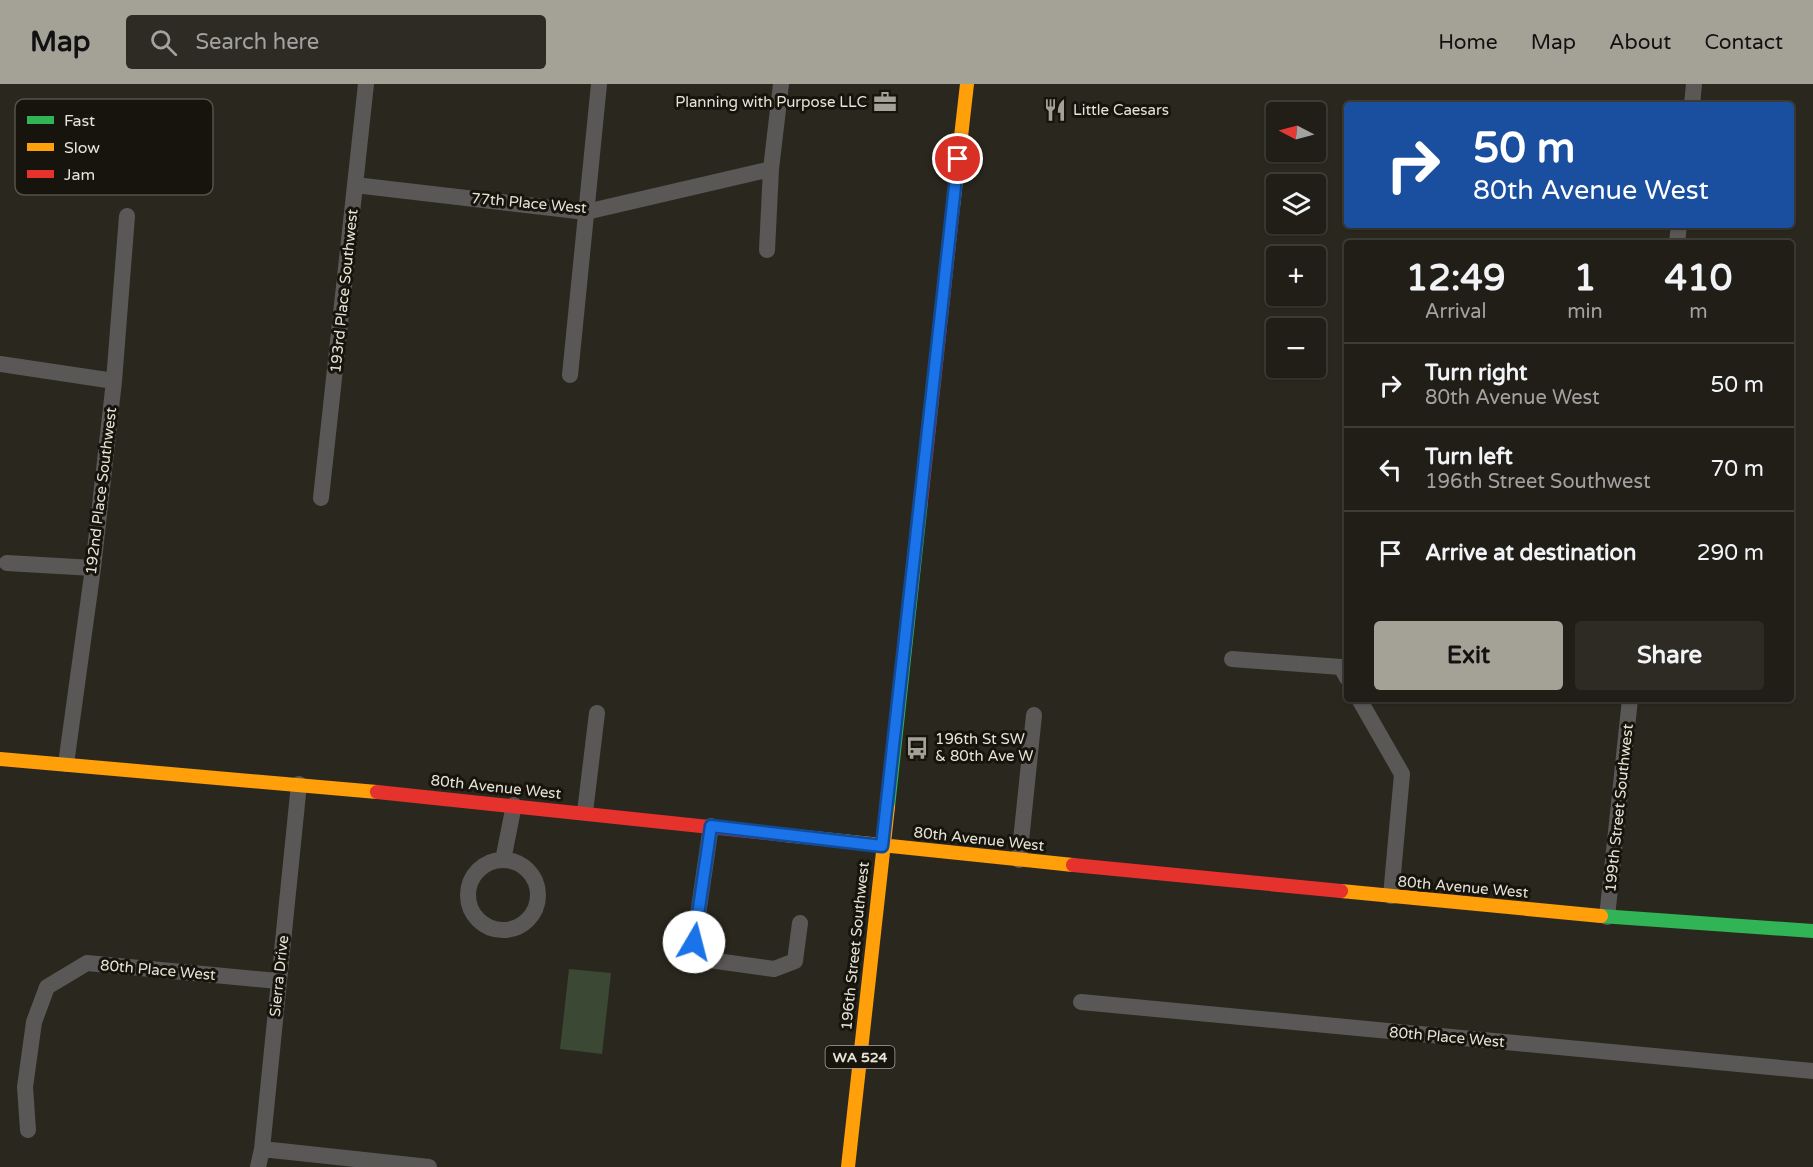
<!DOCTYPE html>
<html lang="en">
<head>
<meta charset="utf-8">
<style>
	body { margin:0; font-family:"Varela Round",sans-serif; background:#2d2b23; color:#f1f3f6; height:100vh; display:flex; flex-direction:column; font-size:22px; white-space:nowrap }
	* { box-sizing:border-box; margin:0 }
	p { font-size:20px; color:#a2a2a1 }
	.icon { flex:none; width:33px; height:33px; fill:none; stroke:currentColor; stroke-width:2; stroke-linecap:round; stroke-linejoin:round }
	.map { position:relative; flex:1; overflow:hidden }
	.sheet { position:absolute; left:1344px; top:156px; width:450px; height:462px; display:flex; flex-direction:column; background:#201e16; border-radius:6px; box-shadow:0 2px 4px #0004,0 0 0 2px #3d3c35 }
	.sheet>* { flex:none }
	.top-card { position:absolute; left:1344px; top:18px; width:450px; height:126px; border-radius:6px; box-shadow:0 2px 4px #0004,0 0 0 2px #3d3c35; background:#1a4fa0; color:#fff; overflow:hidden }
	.needle { width:39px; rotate:276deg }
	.controls { position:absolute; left:1266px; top:18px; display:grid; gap:12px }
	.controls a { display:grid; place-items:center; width:60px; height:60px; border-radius:6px; background:#201e16; box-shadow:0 2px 4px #0004,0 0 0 2px #3d3c35; font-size:30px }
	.pin { position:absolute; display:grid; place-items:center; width:51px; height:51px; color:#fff; margin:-26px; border:3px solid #fff; border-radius:50%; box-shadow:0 2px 6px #0007 }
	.me { position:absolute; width:66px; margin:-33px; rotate:8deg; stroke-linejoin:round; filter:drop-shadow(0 0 4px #0008) }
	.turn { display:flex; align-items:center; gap:21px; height:126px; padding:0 30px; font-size:27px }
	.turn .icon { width:78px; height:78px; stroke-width:2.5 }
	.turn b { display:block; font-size:42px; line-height:51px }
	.eta { display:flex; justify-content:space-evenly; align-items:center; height:102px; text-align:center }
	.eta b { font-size:36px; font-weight:800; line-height:42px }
	.button { display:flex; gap:12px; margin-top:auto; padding:12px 30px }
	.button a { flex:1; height:69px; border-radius:6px; background:#a4a296; color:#111; font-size:24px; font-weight:800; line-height:69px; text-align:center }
	.button a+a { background:#2d2b23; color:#f1f3f6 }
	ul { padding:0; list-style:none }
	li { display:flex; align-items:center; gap:18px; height:84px; padding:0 30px; border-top:2px solid #3d3c35 }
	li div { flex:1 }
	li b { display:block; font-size:22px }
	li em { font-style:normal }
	header { display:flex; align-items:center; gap:36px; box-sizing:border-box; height:84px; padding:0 30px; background:#a4a296; color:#111 }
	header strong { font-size:28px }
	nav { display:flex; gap:33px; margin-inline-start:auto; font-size:21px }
	.search { width:420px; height:54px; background:#2d2b23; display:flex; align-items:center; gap:15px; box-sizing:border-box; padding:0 21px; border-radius:6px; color:#a2a2a1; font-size:22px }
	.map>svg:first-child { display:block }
</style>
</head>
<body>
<header>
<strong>Map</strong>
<div class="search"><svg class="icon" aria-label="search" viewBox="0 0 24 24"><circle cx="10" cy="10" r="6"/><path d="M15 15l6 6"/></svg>Search here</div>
<nav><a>Home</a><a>Map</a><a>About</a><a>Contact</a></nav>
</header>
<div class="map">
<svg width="1813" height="1083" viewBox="0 0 1813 1083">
	<rect width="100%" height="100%" fill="#2a281e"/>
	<!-- green -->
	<path fill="#3a4834" d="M569 885 611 889 602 970 560 965Z"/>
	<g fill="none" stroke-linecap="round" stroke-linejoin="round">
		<!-- street -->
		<path stroke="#5a5856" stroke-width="16" d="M1692 21 1694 0
			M355 101 586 128 771 85
			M1677 159 1679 141
			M767 166 771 85 781 0
			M0 280 114 297
			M570 291 599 0
			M321 414 366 0
			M7 479 93 484
			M1232 575 1341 583 1347 594
			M1359 615 1402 690 1391 812
			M66 680 93 484 114 297 127 132
			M585 728 597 629
			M711 742 694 858 702 875 774 885 795 877 800 839
			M503 776 514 721
			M1019 776 1034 631
			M468 811a35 35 0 1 1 70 0a35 35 0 1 1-70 0Z
			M1607 833 1630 615
			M1081 918 1813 987
			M28 1046 25 1003 34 938 47 903 87 879 278 897
			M262 1065 429 1083
			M258 1083 262 1065 299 700"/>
		<!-- fast -->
		<path stroke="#30b455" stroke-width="14" d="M888 723 921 417
			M1601 832 1813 847"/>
		<!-- slow -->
		<path stroke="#ff9f0a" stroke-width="14" d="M953 123 967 0
			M0 675 377 708
			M785 751 1073 781
			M1341 807 1601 832
			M848 1083 888 723"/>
		<!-- jam -->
		<path stroke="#e5322d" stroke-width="14" d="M921 417 953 123
			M377 708 785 751
			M1073 781 1341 807"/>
	</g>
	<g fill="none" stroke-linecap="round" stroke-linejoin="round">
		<!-- route casing -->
		<g stroke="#114b97" stroke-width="15">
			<path id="route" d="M694 858 711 742 882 762 958 75"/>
		</g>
		<!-- route -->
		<use href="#route" stroke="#1a73e8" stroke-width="10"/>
	</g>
	<!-- icons -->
	<defs>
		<g id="office-bare" transform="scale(1.8)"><path d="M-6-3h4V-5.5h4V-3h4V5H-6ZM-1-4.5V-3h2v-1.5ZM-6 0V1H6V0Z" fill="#a4a296" stroke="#16140c" stroke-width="2.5" paint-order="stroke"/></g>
		<g id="restaurant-bare" transform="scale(1.8)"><path d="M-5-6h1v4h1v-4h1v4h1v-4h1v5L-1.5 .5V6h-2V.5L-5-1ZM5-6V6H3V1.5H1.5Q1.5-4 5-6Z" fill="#a4a296" stroke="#16140c" stroke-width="2.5" paint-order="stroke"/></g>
		<g id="bus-bare" transform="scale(1.8)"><path d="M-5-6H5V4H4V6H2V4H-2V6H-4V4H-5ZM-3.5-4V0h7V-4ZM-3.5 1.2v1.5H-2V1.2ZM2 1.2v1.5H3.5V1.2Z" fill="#a4a296" stroke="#16140c" stroke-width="2.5" paint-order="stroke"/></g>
	</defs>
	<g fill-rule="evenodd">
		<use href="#office-bare" x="885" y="18"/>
		<use href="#restaurant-bare" x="1055" y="26"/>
		<use href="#bus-bare" x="917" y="664"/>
	</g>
	<g text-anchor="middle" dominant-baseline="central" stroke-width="6" stroke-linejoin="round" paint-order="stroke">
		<!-- shield labels -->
		<rect fill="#16140c" stroke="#a8a69a" stroke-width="1.5" x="825.5" y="962" width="69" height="22" rx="4.5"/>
		<g font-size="14" font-weight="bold" fill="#e6e4d7">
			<text x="860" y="973">WA 524</text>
		</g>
		<!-- poi labels -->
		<g font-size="15" fill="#e6e4d7" stroke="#16140c" text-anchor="start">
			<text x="867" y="18" text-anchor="end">Planning with Purpose LLC</text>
			<text x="1073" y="26">Little Caesars</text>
			<text x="935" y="655">196th St SW<tspan x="935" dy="17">&amp; 80th Ave W</tspan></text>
		</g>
		<!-- street labels -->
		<g font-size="15" fill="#e6e4d7" stroke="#16140c">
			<text transform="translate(529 119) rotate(5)">77th Place West</text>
			<text transform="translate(344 207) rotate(-84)">193rd Place Southwest</text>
			<text transform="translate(101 407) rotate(-83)">192nd Place Southwest</text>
			<text transform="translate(496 703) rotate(6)">80th Avenue West</text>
			<text transform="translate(1619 724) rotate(-84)">199th Street Southwest</text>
			<text transform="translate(979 755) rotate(6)">80th Avenue West</text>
			<text transform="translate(1463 803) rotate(5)">80th Avenue West</text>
			<text transform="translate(855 862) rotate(-84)">196th Street Southwest</text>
			<text transform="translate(158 886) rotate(5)">80th Place West</text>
			<text transform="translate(279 892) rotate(-84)">Sierra Drive</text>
			<text transform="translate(1447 953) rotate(5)">80th Place West</text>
		</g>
	</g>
	<!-- legend -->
	<rect x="15" y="15" width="198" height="96" rx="9" fill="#16140c" stroke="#545249" stroke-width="1.5"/>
	<rect x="27" y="32" width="27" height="8" fill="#30b455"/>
	<rect x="27" y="59" width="27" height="8" fill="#ff9f0a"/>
	<rect x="27" y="86" width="27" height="8" fill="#e5322d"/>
	<g font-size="16" fill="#e6e4d7">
		<text x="64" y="42">Fast</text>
		<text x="64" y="69">Slow</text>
		<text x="64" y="96">Jam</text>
	</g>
</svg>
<div class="controls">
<a><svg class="needle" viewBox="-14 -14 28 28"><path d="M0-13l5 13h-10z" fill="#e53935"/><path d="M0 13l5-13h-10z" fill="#a2a2a1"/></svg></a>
<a><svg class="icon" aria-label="layers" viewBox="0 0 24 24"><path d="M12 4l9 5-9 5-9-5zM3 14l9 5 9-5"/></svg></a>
<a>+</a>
<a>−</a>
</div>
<div class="pin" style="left:958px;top:75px;background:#d93025"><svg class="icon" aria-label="arrive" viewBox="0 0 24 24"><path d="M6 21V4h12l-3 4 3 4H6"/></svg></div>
<svg class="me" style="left:694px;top:858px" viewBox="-20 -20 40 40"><circle r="19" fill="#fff"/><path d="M0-13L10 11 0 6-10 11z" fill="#1a73e8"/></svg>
<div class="top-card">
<div class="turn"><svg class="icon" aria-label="right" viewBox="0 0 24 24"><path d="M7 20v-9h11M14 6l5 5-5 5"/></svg><div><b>50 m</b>80th Avenue West</div></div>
</div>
<section class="sheet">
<div class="eta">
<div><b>12:49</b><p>Arrival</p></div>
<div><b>1</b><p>min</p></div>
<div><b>410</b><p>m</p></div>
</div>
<ul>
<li><svg class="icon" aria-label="right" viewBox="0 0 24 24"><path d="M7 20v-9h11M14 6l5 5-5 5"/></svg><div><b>Turn right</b><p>80th Avenue West</p></div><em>50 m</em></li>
<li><svg class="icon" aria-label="left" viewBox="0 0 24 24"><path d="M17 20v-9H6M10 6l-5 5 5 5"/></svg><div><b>Turn left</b><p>196th Street Southwest</p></div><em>70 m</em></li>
<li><svg class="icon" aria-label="arrive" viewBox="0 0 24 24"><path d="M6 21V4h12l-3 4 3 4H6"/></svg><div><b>Arrive at destination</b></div><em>290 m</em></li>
</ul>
<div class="button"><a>Exit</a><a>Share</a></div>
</section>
</div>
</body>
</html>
